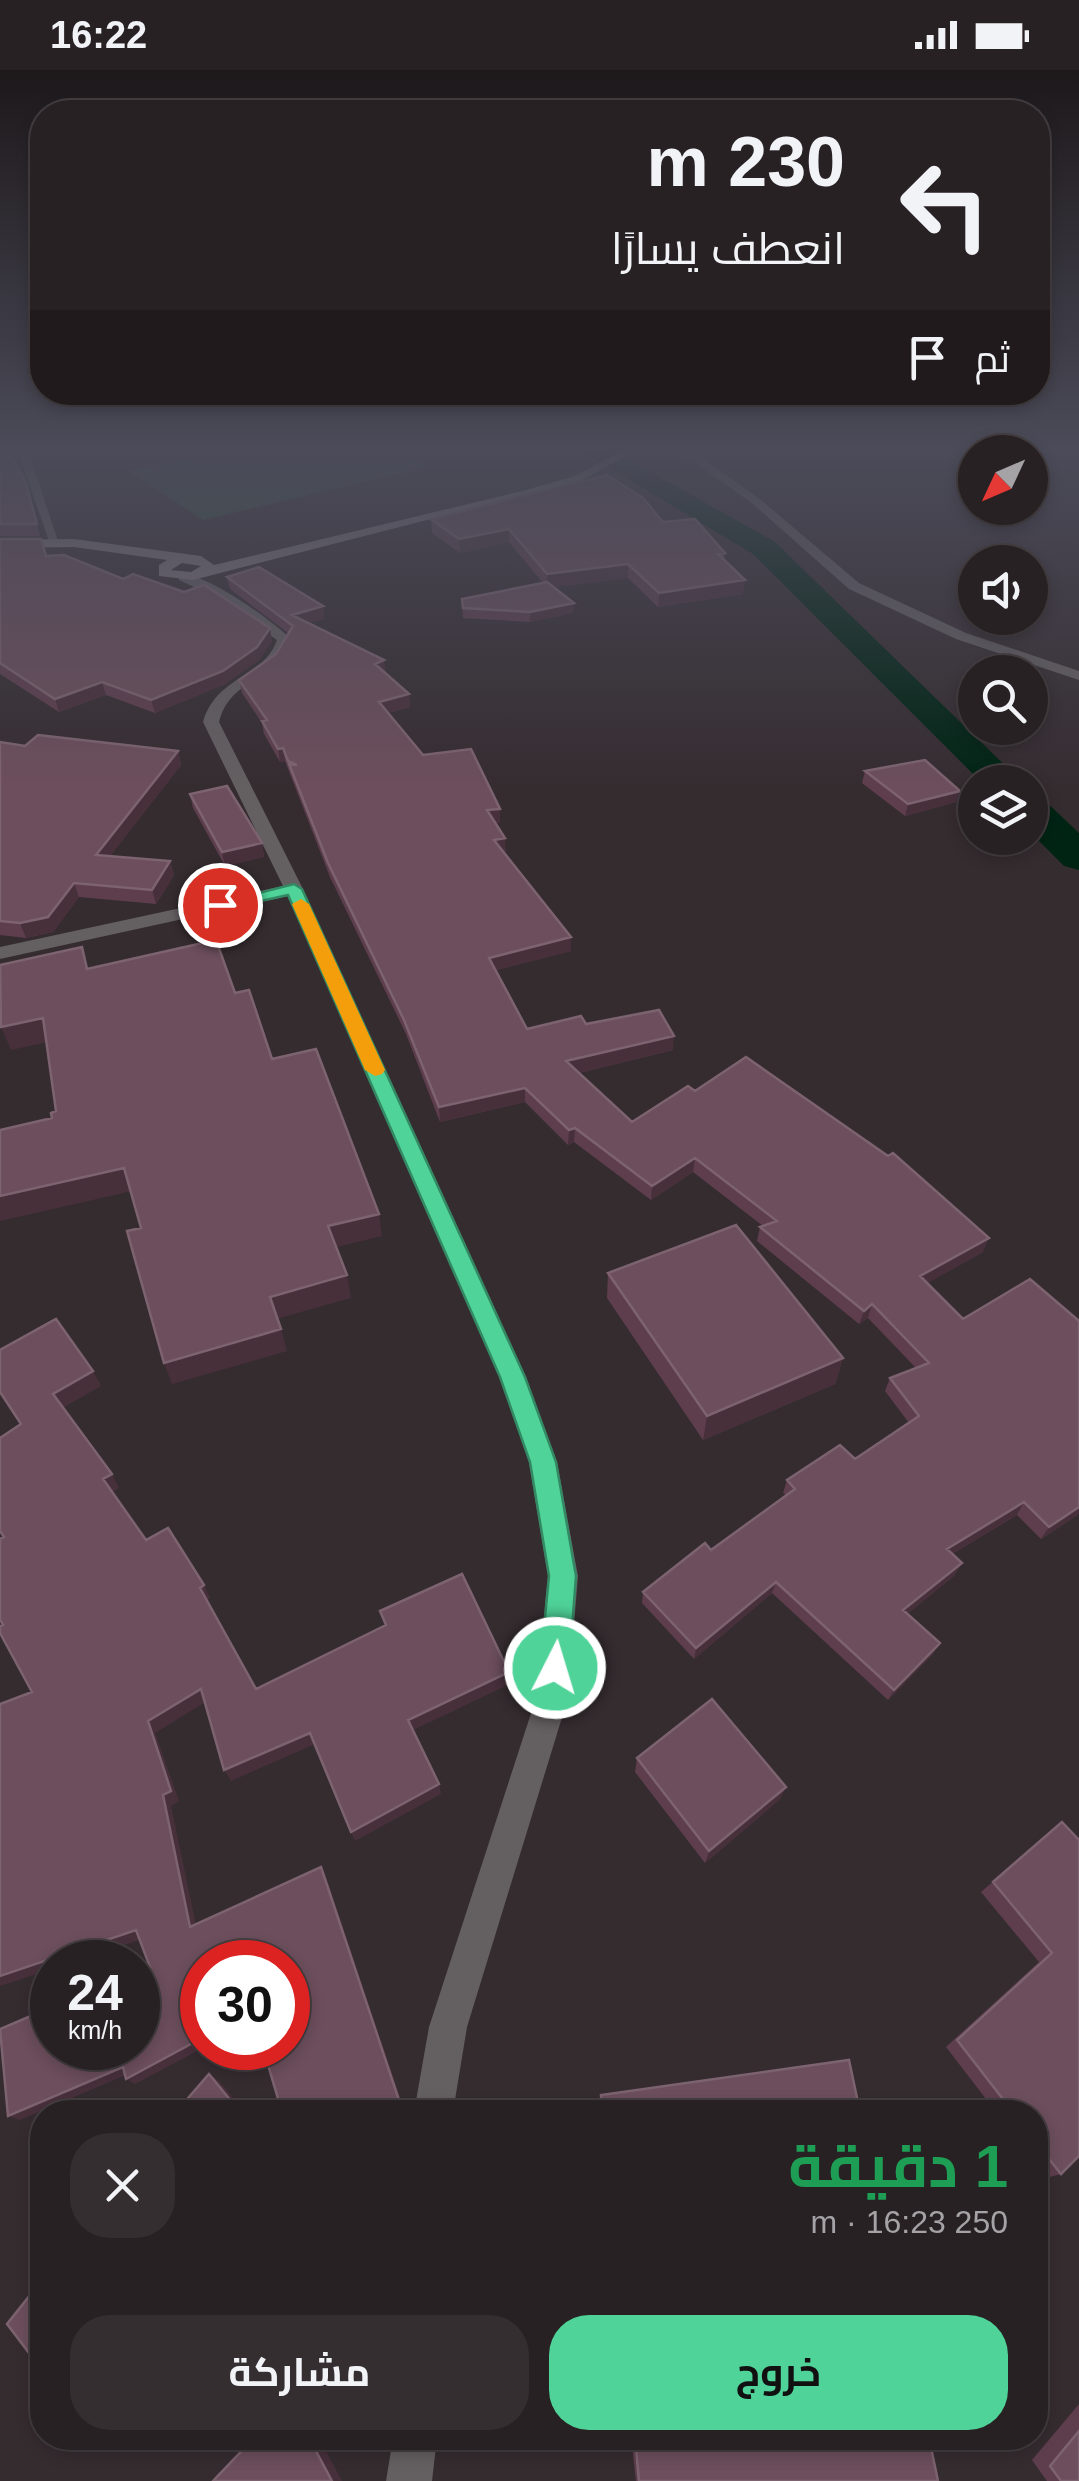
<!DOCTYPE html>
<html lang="ar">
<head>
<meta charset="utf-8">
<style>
	body { margin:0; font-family:Helvetica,Cairo,sans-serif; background:#342e31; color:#f1f3f6; direction:rtl; height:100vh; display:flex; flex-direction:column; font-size:38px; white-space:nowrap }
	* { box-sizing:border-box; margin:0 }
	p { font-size:32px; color:#a5a3a6 }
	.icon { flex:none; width:55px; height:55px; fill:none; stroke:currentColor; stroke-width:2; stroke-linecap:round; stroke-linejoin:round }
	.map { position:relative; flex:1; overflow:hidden; direction:ltr }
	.panel { position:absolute; left:30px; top:2030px; width:1018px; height:350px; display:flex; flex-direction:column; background:#282124; border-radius:40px; box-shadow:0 5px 15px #0003,0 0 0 2px #443e41; direction:rtl }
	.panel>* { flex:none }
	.guide { position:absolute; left:30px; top:30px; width:1020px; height:305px; border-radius:40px; box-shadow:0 5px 15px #0003,0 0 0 2px #443e41; direction:rtl; background:#282124; color:#f1f3f6; overflow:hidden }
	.needle { width:65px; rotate:226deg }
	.tools { position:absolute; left:958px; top:365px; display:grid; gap:20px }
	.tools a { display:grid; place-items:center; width:90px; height:90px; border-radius:50%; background:#282124; box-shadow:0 5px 15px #0003,0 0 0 2px #443e41; font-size:50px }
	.speed { position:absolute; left:30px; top:1870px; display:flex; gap:20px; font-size:50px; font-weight:700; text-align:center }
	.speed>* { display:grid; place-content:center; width:130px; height:130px; border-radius:50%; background:#282124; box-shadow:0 5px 15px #0003,0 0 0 2px #443e41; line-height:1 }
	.speed small { font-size:25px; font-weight:400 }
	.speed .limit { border:15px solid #d22; background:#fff; color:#111 }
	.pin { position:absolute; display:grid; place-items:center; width:85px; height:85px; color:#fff; margin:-42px; border:5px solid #fff; border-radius:50%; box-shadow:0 2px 10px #0007 }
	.me { position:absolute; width:110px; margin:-55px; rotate:5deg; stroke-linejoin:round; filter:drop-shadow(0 0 8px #0008) }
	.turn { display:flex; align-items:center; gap:35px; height:210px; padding:0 40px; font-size:45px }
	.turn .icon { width:130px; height:130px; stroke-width:2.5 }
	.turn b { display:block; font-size:70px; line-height:85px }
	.then { display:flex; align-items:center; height:95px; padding:0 40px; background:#0003; gap:20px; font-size:38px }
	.round { display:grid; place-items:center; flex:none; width:105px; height:105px; border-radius:40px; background:#342e31 }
	.overview { display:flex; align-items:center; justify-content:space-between; height:170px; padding:0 40px }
	h1 { font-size:60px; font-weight:700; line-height:75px; color:#1e9e55 }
	.primary-button { display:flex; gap:20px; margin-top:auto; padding:20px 40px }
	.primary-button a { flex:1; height:115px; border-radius:40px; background:#4fd399; color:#111; font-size:40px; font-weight:700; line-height:115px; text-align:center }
	.primary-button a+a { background:#342e31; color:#f1f3f6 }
	.status { display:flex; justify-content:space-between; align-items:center; height:70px; padding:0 50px; background:#282124; direction:ltr }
	.status svg { height:28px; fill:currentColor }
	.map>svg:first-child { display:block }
</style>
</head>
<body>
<div class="status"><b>16:22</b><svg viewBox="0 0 49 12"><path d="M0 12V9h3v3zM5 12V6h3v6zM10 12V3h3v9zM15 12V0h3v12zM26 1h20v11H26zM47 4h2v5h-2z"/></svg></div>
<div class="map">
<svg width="1079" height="2411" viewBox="0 0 1079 2411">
	<rect width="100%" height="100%" fill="#352c30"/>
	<!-- green -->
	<path fill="#325141" d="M221 381H397L428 397 203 450 129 401Z"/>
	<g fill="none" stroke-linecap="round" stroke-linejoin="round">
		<!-- river -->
		<path fill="#002414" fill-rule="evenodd" d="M581 381H613L775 472 1022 712H981L753 484Z
			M1030 727 1044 730 1079 763V800L1064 796 1030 762Z"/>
		<!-- street -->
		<path fill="#645f61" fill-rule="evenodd" d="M18 381H28L59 474 49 471Z
			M663 381 701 387 761 430 859 513 966 563 1079 601V610L956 569 849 519 753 434 693 391Z
			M179 504C207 503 270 549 291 569 277 614 231 605 219 652L303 819 526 1307 557 1392 578 1506 568 1628 467 1957 453 2042H414L429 1957 536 1628 548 1506 529 1392 500 1307 288 826 0 889V877L283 816 203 652C216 606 264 608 277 570L213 526 179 510Z
			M393 2368H437L432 2411H386Z"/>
		<!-- secondary -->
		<path fill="#81797c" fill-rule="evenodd" d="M621 381H634L583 410 193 510 159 506V495L167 490 74 477 0 478V470L74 469 201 486 214 495 522 421 575 406ZM182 493 201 496 191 502 171 500Z"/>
	</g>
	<!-- wall -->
	<path fill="#5e3e4d" d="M0 381 25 410 40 466H0Z
		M431 449 663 452 725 483 724 489 743 524 658 537 628 508 554 517 574 533 573 543 530 552 463 548 462 529 543 513 509 472 460 483 432 463Z
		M0 469 46 486 272 571 259 590 225 614 155 643 106 625 59 642 0 604Z
		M227 507 323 536 324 549 309 553 385 603 409 624 410 637 388 643 423 685 500 739V753H495L506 782H503L571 881 496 900 527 959 586 954 673 980 579 1003 632 1052 983 1182 927 1213 1079 1444 1041 1469 1017 1445 952 1484 955 1505 907 1544 933 1584 888 1630 772 1523 694 1589 642 1533 643 1522 711 1480 786 1425 783 1423 787 1410 855 1389 909 1353 885 1321 890 1308 916 1298 868 1248 859 1254 757 1171 760 1157 763 1156 693 1102 651 1130 574 1072 568 1075 525 1032 440 1052 406 964 330 807 285 691 280 692 264 664 262 653 242 623 239 610 276 584 288 563 230 519Z
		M0 672 25 676 178 681 181 695 110 786 170 791 174 805 156 834 79 827 53 862 26 868 0 865Z
		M865 701 956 732 905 746 862 713Z
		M190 724 262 773 264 787 225 796 193 738Z
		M608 1203 843 1288 835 1314 703 1370 607 1228Z
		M637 1688 786 1717 779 1730 705 1793 635 1702Z
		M1062 1752 1061 2104 1046 2108 1035 2094V2042H996L946 1977 1039 1892 981 1822Z
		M601 2025 860 2042H599L598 2032Z
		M1079 2334V2411H1047L1032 2390Z
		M631 2368H929L938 2411H636Z"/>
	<!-- shaded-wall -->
	<path fill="#48303b" d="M509 459V472L460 483 459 469Z
		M628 494V508L547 518V504Z
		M745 510 743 524 658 537 659 523Z
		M574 533 573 543 530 552V542Z
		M323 536 324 549 294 558 292 545Z
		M270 558 272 571 259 590 225 614 155 643 151 630Z
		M384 590 386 603 375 594Z
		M102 612 106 625 59 642 55 629Z
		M409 624 410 637 380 645 379 632Z
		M283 678 285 691 280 692 278 679Z
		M178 681 181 695 100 799 96 785Z
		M960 721 956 732 905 746 908 734Z
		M500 739V753L487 754V740Z
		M505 768 506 782 494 784V770Z
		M262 773 264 787 225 796 222 782Z
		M170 791 174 805 156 834 152 820Z
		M74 813 79 827 53 862 26 868 20 853Z
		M571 867V881L490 902 489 888Z
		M43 948 52 971 11 980 1 957Z
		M674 966 673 980 566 1006V991Z
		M525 1018V1032L440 1052 439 1037Z
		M575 1058 574 1072 568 1075 569 1060Z
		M695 1088 693 1102 651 1130 652 1116Z
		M124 1098 132 1121 0 1151V1126Z
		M379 1144 382 1166 333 1178 328 1156Z
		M989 1168 983 1182 915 1220 920 1206Z
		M347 1205 351 1228 276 1249 270 1227Z
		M872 1234 868 1248 859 1254 864 1241Z
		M281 1259 287 1281 172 1314 164 1293Z
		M843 1288 835 1314 703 1370 707 1346Z
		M93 1301 101 1316 61 1339 53 1324Z
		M112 1404 119 1418 111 1423 103 1409Z
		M1024 1432 1017 1445 940 1491 947 1479Z
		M1079 1437V1444L1041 1469 1049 1457Z
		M962 1493 955 1505 897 1552 903 1540Z
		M776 1512 772 1523 694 1589 696 1578Z
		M204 1515 210 1528 206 1531 200 1518Z
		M940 1573 933 1584 888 1630 894 1620Z
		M509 1602 510 1614 411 1661 408 1650Z
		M201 1619 207 1631 155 1663 179 1731 171 1736 198 1865 190 1857 148 1651Z
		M310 1663 315 1674 231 1711 224 1700Z
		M439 1714 441 1724 355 1771 351 1762Z
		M786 1717 779 1730 705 1793 709 1781Z
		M321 1797 326 1807 405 2042H403Z
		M136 1860 145 1868 73 1892H52V1899L0 1916V1906Z
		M202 1968 203 1978 135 2014 126 2009Z
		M123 1997 133 2002 20 2050 8 2046Z
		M209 2004 219 2011 245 2042H240Z
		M104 2368H116L100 2373Z
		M309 2368H319L342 2411H332Z"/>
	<!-- building -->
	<path fill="#6c4e5c" stroke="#7d636f" stroke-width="2.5" d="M0 381H8L25 410 37 454H0Z
		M607 405 643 428 663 452 695 449 725 483 718 484 745 510 659 523 628 494 547 504 509 459 459 469 431 449Z
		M0 469H41L46 486 64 485 123 509 133 504 184 522 204 515 270 558 257 577 223 601 151 630 102 612 55 629 0 593Z
		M259 497 323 536 292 545 384 590 375 594 409 624 379 632 423 685 471 679 500 739 487 740 505 768 494 770 571 867 489 888 527 959 581 946 586 954 659 940 674 966 566 991 632 1052 688 1016 695 1021 746 987 888 1086 893 1083 989 1168 920 1206 963 1249 1030 1209 1079 1251V1437L1049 1457 1024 1432 947 1479 962 1493 903 1540 940 1573 894 1620 776 1512 696 1578 643 1522 705 1473 711 1480 795 1419 787 1410 840 1375 855 1389 919 1346 890 1308 929 1293 872 1234 864 1241 760 1157 777 1151 695 1088 652 1116 575 1058 569 1060 525 1018 439 1037 404 950 328 793 289 694 297 695 288 691 283 678 278 679 262 651 267 650 239 610 276 584 293 556 227 507Z
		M547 512 574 533 530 542 463 538 462 529Z
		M38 665 178 681 96 785 170 791 152 820 74 813 48 847 20 853 0 851V672L25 676Z
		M925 690 960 721 908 734 865 701Z
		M227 716 262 773 222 782 190 724Z
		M216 870 235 923 249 920 272 989 316 979 379 1144 328 1156 347 1205 270 1227 281 1259 164 1293 127 1161 141 1158 124 1098 0 1126V1060L52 1048 51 1043 56 1041 43 948 1 957 0 895 82 877 87 899Z
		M736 1155 843 1288 707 1346 608 1203Z
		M56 1249 93 1301 53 1324 112 1404 103 1409 146 1470 168 1458 204 1515 200 1518 256 1619 386 1555 380 1541 462 1504 509 1602 408 1650 439 1714 351 1762 310 1663 224 1700 201 1619 148 1651 171 1721 163 1725 190 1857 321 1797 403 2042H282L263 1978H288V1892H202V1968L126 2009 123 1997 8 2046 0 1959 52 1937V1978H138V1902L150 1897 136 1860 0 1906V1634L32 1622 0 1563V1556L3 1555 0 1549V1469L4 1467 0 1461V1368L21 1354 0 1322V1280Z
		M712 1629 786 1717 709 1781 637 1688Z
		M1062 1752 1079 1770V2086L1061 2104 1035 2071V2042H1013L957 1970 1052 1883 993 1812Z
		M849 1990 860 2042H602L601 2025Z
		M209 2004 240 2042H176Z
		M42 2210V2300L7 2254Z
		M1079 2361V2411H1061L1050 2396Z
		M254 2368H309L332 2411H213Z
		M635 2368H929L938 2411H639Z"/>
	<!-- sky -->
	<linearGradient id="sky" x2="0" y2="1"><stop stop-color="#1d181a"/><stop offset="0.53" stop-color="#4b4b59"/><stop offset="1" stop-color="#4b4b59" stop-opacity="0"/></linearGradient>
	<rect width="1079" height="718" fill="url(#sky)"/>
	<!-- route -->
	<path fill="#4fd399" stroke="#338963" stroke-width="2.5" d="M294 814 302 819 525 1307 556 1392 576 1506 569 1598 565 1607 555 1612 545 1607 540 1598 549 1506 530 1392 500 1307 288 825 220 840 212 835Z"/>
	<!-- slow -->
	<path fill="#f59e0b" d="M301 829 309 834 385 1000 382 1004 375 1006 365 1000 292 834Z"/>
</svg>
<div class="tools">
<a><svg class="needle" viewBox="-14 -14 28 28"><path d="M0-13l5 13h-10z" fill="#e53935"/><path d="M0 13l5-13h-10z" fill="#a5a3a6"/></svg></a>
<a><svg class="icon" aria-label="sound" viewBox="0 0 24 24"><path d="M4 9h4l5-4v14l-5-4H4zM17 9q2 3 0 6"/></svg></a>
<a><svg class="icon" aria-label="search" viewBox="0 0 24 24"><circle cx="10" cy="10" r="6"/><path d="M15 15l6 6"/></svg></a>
<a><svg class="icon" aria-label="layers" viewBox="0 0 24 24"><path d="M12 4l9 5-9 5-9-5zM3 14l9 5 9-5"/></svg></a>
</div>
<div class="speed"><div>24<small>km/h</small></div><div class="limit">30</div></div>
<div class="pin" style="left:220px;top:835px;background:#d93025"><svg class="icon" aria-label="arrive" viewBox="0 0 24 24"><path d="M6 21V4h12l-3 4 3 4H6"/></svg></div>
<svg class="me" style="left:555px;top:1598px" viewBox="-20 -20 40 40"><circle r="17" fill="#4fd399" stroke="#fff" stroke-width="3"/><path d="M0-11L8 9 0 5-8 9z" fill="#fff"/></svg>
<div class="guide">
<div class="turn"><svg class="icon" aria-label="left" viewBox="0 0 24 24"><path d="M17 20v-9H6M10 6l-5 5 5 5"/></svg><div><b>230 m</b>انعطف يسارًا</div></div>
<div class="then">ثم<svg class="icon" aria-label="arrive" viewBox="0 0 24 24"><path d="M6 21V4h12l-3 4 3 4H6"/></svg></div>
</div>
<section class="panel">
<div class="overview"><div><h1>1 دقيقة</h1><p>250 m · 16:23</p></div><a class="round"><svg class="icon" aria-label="close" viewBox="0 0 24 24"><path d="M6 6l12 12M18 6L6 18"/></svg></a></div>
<div class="primary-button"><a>خروج</a><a>مشاركة</a></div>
</section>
</div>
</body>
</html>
